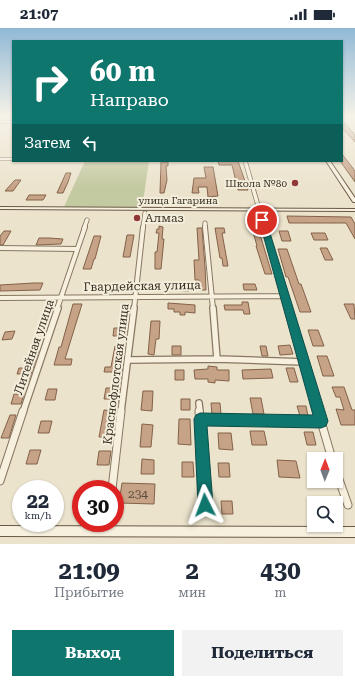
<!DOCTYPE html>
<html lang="ru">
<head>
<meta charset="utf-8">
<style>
	body { margin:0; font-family:"Roboto Serif",serif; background:#f2f2f3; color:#1f2937; height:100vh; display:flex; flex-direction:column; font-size:15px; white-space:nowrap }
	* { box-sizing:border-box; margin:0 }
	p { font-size:13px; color:#747a83 }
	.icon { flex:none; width:22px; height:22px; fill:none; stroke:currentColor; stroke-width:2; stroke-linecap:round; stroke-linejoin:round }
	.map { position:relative; height:516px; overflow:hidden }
	.panel { display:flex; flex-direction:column; background:#fff; flex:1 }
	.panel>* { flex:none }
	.hud { position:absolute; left:12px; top:12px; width:331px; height:122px; border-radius:0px; box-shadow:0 1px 3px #0004; background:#0f766e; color:#fff; overflow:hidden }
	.needle { width:26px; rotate:1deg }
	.controls { position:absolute; left:307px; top:424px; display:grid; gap:8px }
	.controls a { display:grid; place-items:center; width:36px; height:36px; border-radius:0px; background:#fff; box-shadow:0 1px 3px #0004; font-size:20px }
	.speed { position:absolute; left:12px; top:452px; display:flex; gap:8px; font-size:20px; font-weight:700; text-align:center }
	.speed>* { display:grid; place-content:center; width:52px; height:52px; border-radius:50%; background:#fff; box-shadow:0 1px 3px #0004; line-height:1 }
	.speed small { font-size:10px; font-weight:400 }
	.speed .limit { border:6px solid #d22; background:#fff; color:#111 }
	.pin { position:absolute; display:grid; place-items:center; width:34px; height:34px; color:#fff; margin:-17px; border:2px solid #fff; border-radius:50%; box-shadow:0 1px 4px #0007 }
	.me { position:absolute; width:44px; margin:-22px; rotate:357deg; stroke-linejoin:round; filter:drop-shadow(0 0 3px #0008) }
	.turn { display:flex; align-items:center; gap:14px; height:84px; padding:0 12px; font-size:18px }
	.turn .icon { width:52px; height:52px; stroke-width:2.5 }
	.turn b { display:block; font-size:28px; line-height:34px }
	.then { display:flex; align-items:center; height:38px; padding:0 12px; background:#0003; gap:8px; font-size:15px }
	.eta { display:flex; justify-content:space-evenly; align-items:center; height:68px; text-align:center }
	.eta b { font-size:24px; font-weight:700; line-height:28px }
	.primary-button { display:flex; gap:8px; margin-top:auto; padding:8px 12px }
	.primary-button a { flex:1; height:46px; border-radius:0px; background:#0f766e; color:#fff; font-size:16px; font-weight:700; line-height:46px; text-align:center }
	.primary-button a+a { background:#f2f2f3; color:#1f2937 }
	.status { display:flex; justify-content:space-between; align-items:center; height:28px; padding:0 20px; background:#fff; direction:ltr }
	.status svg { height:11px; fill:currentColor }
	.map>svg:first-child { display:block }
</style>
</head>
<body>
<div class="status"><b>21:07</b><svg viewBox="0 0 49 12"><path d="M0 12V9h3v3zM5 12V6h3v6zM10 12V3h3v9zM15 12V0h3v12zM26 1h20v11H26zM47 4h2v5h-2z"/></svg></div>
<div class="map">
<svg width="355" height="516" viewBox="0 0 355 516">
	<rect width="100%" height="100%" fill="#ebe3cc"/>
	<!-- green -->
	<path fill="#c3c9a0" d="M85 133H149L142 180 64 179Z"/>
	<!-- building -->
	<path fill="#c6a286" stroke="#846249" d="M342 92 355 107V114L342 100Z
		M342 126 355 143V154L340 133H342Z
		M218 133H238L248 162H238L232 137H219Z
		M161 134H168V138H166L167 152 164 165H160Z
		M204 139H213L218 168 208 169 207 159H198L199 165H192L194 150H206Z
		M66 145H71L68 154 63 165H57Z
		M15 152H21L13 163H5Z
		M29 167H46L43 172H26Z
		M287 188 351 189 355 196V211L346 195H289Z
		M159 198 163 199 162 211H164L161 241H155V224H157L159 205H156L157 201H159Z
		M197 200H202L205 239 206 262H199V252H195L194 232H199Z
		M215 200H224L225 205H222L228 238H223L222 230H220Z
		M252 200H258L272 246H265L256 218H257Z
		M4 203H11L3 217H0V208Z
		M279 203H288L291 213H282Z
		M311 205H325L328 212H314Z
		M127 207H134L130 229H123Z
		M94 208H101L95 231H94L91 241H83Z
		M39 210H49L63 211 61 216 36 217Z
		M320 220H327L333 232H325Z
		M278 221H287L299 256H301L311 284H300L288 249H286Z
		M182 254H189V263L171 262V256L182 257Z
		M34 255H43L40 262 0 263V257Z
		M102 256 115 257 113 263 100 262Z
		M243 256H255L257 262H244Z
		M242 274H248L250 286H244L243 282H225L224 277H242Z
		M168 275 195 277V285L185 284V287H180V284H174V281H168Z
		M73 276H82L65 331H72L71 337H54L59 319H61Z
		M344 276H354L355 291H351Z
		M151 293H160L159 311H156L154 327 148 326Z
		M114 300H127L126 308H113Z
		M308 302H318L324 318H313Z
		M15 303 12 311 2 312 5 304Z
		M290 317 293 326 280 327 278 318Z
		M115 318H124L121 333H123L122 344H104L105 339H111Z
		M172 318H181V327H172Z
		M260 318H266L268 328H262Z
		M31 323H39L28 354H20L23 346H17L19 340H25Z
		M317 328H327L334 348H323Z
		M208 338 217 339V342H229V353L215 352V355L208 354V351H195L194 342 208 341Z
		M286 340H294L298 354H290Z
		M271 341 273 350 243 351 242 342Z
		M175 342H184V352H175Z
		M332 359H344L352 382H355V397H341L336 381 344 382 340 369H336Z
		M106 360H120L118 371H104Z
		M48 361H57L55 372H45Z
		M143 363H153L152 383 141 382Z
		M14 366H24L21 376H11Z
		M250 370H261L264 386H253Z
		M181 371H190V382H181Z
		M211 375H220L221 386H212Z
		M297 378H306L308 388H300Z
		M104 382 116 383 112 409H99Z
		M10 387H16L9 410H1Z
		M179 391H190L191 417 178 416Z
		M41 393H52L49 405H38Z
		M142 396 153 397 151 419H140Z
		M250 403H264L267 417H252Z
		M304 404H313L316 417H307Z
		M218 405H231L233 422 219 421Z
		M30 422H41L37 436H26Z
		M99 423H111L109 437H97Z
		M142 431 154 432V446H141Z
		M277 432 296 433 300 450 279 449Z
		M182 434H193L194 449H182Z
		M218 435H229L230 449H219Z
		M122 455 155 456 154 476 119 475Z
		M221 473H232L233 486H222Z"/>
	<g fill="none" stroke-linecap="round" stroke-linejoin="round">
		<!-- street-far4 casing -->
		<g stroke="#877761" stroke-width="3.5">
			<path id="street-far4" d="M0 94H13
				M0 131H13
				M245 133 246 137"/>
		</g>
		<!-- street-far3 casing -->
		<g stroke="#877761" stroke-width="5">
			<path id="street-far3" d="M246 136 259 181
				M263 192 265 200
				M205 195V200
				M84 200 87 192
				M143 200 145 185"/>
		</g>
		<!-- street-far2 casing -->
		<g stroke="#877761" stroke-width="6">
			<path id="street-far2" d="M205 199 213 281
				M265 199 289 281
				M0 220 77 221
				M0 270 284 268
				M57 281 85 199
				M134 281 143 199"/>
		</g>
		<!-- street-far1 casing -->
		<g stroke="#877761" stroke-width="8">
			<path id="street-far1" d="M213 280 217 331
				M288 280 319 384
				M128 332 217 331 304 334
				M199 375 200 384
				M23 384 58 280
				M121 384 134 280"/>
		</g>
		<!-- street casing -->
		<g stroke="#877761" stroke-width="9">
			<path id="street" d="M199 383 205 477
				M318 383 332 431
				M201 391 321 393
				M336 443 348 477
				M0 453 23 383
				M112 461 121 383"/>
		</g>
		<!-- secondary casing -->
		<g stroke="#695844" stroke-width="2">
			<path id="secondary" d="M326 133H330L355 170V174H353Z
				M0 179 355 181V183L0 181Z
				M0 498 355 499V509L0 508Z"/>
		</g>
		<!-- street-far4 -->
		<use href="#street-far4" stroke="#f7f0df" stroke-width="2.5"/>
		<!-- street-far3 -->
		<use href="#street-far3" stroke="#f7f0df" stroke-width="3.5"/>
		<!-- street-far2 -->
		<use href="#street-far2" stroke="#f7f0df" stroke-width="4"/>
		<!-- street-far1 -->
		<use href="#street-far1" stroke="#f7f0df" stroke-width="5.5"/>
		<!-- street -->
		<use href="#street" stroke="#f7f0df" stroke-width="7"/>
		<!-- secondary -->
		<use href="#secondary" fill="#f7f0df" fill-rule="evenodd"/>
	</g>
	<!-- sky -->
	<linearGradient id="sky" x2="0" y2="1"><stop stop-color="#90b9d6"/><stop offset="0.55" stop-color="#f6f2e8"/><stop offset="1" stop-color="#f6f2e8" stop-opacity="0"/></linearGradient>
	<rect width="355" height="160" fill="url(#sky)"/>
	<!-- route -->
	<path fill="#0f766e" stroke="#0a4d48" d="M262 190 266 192 328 393 326 398 321 400 207 398 213 477 210 483 205 485 200 483 198 477 194 391 196 387 200 385 313 387 259 192Z"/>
	<!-- markers -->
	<g fill="#913937" stroke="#f3eddb" stroke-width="1.5">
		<circle cx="295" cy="155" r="4"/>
		<circle cx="137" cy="190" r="4"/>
	</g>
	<g text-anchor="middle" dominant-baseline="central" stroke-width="4" stroke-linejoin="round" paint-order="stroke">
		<!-- far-poi labels -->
		<g font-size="10" fill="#392f23" stroke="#f3eddb" text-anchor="end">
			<text x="287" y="155">Школа №80</text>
		</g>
		<!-- far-street labels -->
		<g font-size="10" fill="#392f23" stroke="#f3eddb">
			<text x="178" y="172">улица Гагарина</text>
		</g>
		<!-- poi labels -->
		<g font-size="12" fill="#392f23" stroke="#f3eddb" text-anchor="start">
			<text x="145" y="190">Алмаз</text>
		</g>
		<!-- street labels -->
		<g font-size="12" fill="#392f23" stroke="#f3eddb">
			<text transform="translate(142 258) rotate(-1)">Гвардейская улица</text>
			<text transform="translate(34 319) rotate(-71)">Литейная улица</text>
			<text transform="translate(116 346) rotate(-83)">Краснофлотская улица</text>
		</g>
		<!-- near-number labels -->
		<g font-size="12" fill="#5c4c3c">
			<text x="138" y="466">234</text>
		</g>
	</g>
</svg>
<div class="controls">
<a><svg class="needle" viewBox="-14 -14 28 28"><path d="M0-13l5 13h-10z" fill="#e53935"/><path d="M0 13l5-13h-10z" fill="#747a83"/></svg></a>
<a><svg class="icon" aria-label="search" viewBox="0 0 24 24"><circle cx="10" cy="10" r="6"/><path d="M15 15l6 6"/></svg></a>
</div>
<div class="speed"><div>22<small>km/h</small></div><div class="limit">30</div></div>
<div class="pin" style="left:262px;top:192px;background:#d93025"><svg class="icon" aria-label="arrive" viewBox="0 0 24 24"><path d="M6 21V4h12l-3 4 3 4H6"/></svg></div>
<svg class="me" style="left:205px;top:477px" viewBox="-20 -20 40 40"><path d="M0-17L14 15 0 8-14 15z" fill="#0f766e" stroke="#fff" stroke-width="4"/></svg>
<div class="hud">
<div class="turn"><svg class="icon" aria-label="right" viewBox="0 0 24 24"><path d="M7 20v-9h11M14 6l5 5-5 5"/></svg><div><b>60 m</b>Направо</div></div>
<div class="then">Затем<svg class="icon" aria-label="left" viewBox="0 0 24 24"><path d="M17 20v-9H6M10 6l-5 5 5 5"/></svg></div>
</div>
</div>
<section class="panel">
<div class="eta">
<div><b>21:09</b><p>Прибытие</p></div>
<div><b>2</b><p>мин</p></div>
<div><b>430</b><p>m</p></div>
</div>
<div class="primary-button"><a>Выход</a><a>Поделиться</a></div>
</section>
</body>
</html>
